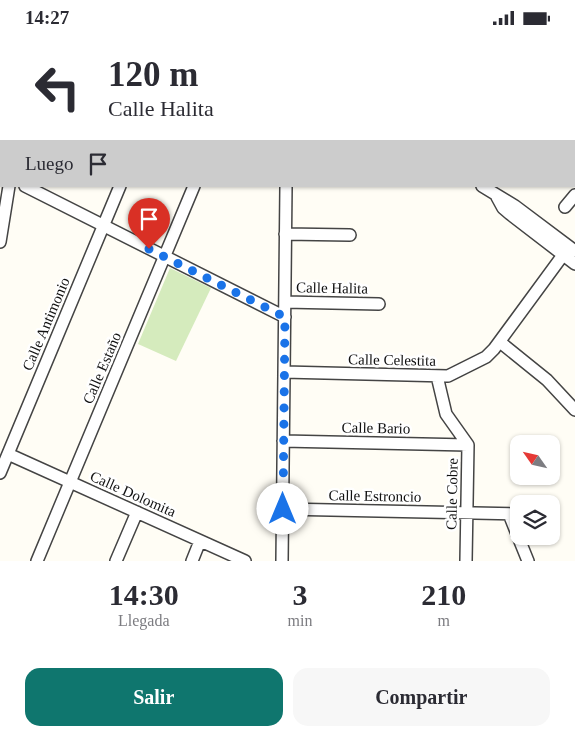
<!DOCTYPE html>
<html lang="es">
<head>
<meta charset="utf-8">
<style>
	body { margin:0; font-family:"Times New Roman",serif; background:#f7f7f7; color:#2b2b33; height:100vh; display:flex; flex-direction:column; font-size:19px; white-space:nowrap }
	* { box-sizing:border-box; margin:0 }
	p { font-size:16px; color:#7c7c81 }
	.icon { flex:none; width:28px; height:28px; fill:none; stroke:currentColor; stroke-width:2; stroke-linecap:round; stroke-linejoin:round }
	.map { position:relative; height:526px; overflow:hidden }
	.panel { display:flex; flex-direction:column; background:#fff; flex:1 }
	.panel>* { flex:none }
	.guide { position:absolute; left:0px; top:0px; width:575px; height:152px; box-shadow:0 1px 4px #0004; background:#fff; color:#2b2b33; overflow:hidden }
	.needle { width:32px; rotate:304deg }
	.controls { position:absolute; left:510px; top:400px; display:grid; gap:10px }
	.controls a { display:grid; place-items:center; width:50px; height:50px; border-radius:10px; background:#fff; box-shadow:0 1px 4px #0004; font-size:25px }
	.pin { position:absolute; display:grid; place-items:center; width:42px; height:42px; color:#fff; margin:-51px -21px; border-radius:50% 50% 50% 0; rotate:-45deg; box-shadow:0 0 5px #0007 }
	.pin .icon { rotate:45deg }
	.me { position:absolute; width:55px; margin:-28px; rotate:0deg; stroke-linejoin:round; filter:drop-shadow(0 0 4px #0008) }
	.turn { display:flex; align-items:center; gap:18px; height:105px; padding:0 25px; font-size:22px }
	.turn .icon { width:65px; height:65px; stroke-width:2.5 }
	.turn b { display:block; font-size:35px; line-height:42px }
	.then { display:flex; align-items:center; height:48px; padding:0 25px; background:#0003; gap:10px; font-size:19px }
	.eta { display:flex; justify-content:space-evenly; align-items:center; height:85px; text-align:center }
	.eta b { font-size:30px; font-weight:600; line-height:35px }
	.button { display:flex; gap:10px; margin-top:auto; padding:10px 25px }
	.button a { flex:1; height:58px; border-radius:15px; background:#0f766e; color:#fff; font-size:20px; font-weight:600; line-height:58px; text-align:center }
	.button a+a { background:#f7f7f7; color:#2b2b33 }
	.status { display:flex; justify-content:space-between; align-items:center; height:35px; padding:0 25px; background:#fff; direction:ltr }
	.status svg { height:14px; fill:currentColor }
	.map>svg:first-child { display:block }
</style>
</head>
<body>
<div class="status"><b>14:27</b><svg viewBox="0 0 49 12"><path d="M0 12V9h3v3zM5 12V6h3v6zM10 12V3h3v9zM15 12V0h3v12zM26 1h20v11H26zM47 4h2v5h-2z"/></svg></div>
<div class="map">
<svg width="575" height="526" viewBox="0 0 575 526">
	<rect width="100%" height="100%" fill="#fffdf5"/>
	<!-- green -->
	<path fill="#d5ebbd" d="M170 233 211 253 176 326 138 309Z"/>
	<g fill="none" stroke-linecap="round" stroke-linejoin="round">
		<!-- minor casing -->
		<g stroke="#444" stroke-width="14">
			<path id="minor" d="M315 0 316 1
				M472 0 474 1
				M61 1V0
				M183 1 184 0
				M535 1 536 0
				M0 140 1 138
				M25 151 285 282
				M482 151 515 171 575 216
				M497 162 503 173 510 179 575 229
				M565 172 575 160
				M285 199 350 200
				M0 207 9 151
				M285 267 379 269
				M500 307 547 345 575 375
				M284 337 448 341 486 322 494 314 563 220
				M437 341 446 379 468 410 466 526
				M283 406 468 410
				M8 419 245 526
				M0 438 120 151
				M283 474 519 479
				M509 479 528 526
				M37 526 194 151
				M116 526 137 477
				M192 526 200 506
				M282 526 286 151"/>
		</g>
		<!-- minor -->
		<use href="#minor" stroke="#fff" stroke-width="11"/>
	</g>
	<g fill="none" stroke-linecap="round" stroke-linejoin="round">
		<!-- route -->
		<path stroke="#1a73e8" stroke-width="9" stroke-dasharray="0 16.2" d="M149 214 285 282 283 474"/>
	</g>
	<g text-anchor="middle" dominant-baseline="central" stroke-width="5" stroke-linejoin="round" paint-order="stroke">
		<!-- street labels -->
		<g font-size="15" fill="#111" stroke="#fff">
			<text transform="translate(332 253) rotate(1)">Calle Halita</text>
			<text transform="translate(46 289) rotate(-67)">Calle Antimonio</text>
			<text transform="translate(392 325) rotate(1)">Calle Celestita</text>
			<text transform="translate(102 333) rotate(-67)">Calle Estaño</text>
			<text transform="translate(376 393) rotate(1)">Calle Bario</text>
			<text transform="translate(133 459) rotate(24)">Calle Dolomita</text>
			<text transform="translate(452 459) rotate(-89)">Calle Cobre</text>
			<text transform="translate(375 461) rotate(1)">Calle Estroncio</text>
		</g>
	</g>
</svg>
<div class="controls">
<a><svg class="needle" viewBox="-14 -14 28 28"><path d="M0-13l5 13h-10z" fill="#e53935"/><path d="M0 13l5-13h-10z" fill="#7c7c81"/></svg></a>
<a><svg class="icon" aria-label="layers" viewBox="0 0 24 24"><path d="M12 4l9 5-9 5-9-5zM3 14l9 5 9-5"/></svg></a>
</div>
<div class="pin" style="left:149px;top:214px;background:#d93025"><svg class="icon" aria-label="arrive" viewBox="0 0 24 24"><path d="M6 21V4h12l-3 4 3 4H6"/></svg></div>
<svg class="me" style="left:283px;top:474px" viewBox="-20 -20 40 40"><circle r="19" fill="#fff"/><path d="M0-13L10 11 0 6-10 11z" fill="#1a73e8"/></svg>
<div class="guide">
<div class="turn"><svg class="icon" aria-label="left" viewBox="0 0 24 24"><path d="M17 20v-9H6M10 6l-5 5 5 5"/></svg><div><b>120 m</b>Calle Halita</div></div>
<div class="then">Luego<svg class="icon" aria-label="arrive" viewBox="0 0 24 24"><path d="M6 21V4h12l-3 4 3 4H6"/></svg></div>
</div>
</div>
<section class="panel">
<div class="eta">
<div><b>14:30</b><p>Llegada</p></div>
<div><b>3</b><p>min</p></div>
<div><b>210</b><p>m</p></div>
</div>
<div class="button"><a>Salir</a><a>Compartir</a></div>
</section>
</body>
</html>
